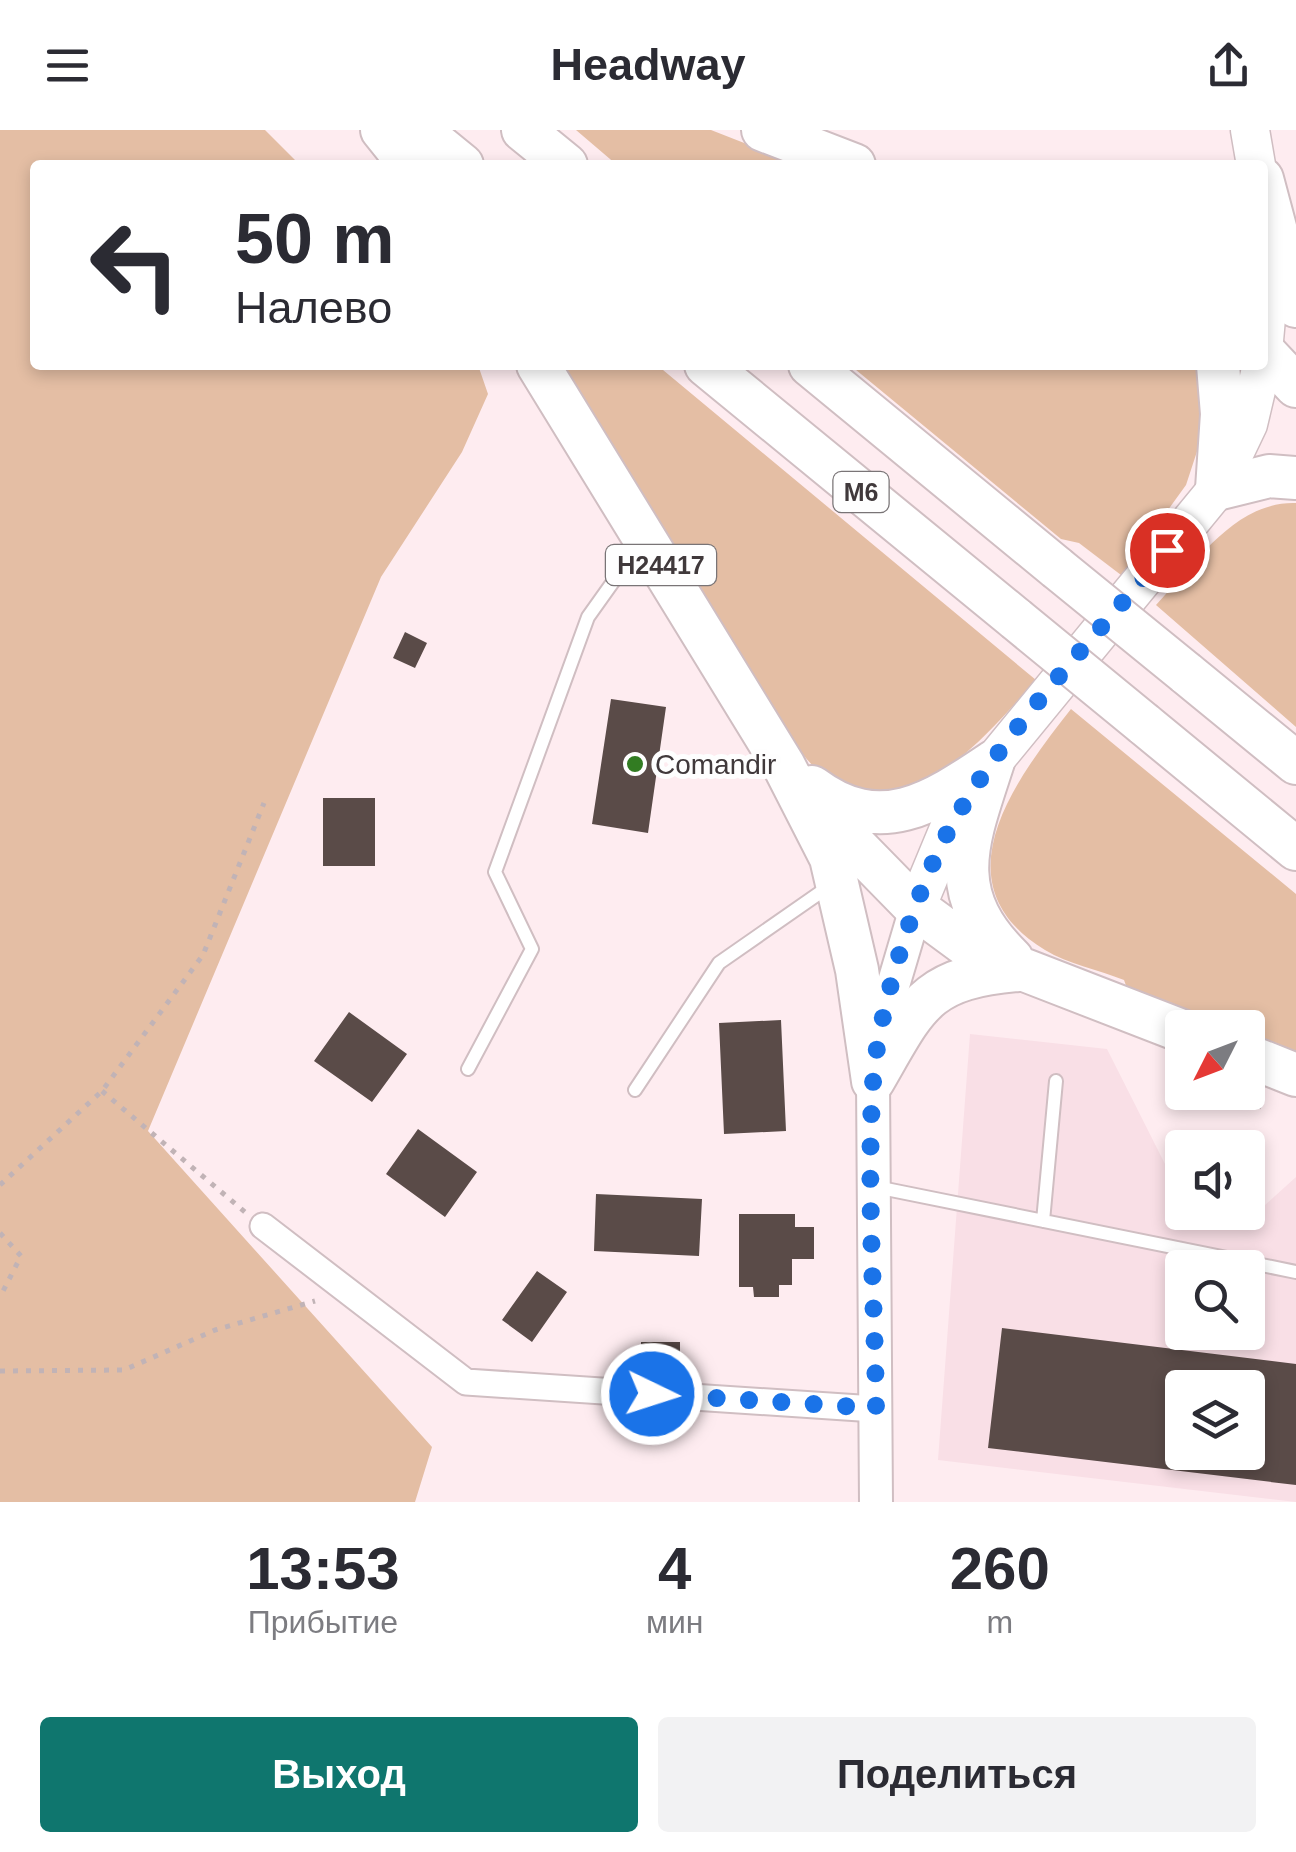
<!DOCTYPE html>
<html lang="ru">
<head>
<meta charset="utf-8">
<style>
	body { margin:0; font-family:Helvetica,sans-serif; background:#f2f2f3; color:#2b2b33; height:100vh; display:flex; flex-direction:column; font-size:38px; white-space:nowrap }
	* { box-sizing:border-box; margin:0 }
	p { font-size:32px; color:#7c7c81 }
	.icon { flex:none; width:55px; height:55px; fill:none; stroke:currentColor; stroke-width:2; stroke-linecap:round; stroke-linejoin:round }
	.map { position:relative; height:1372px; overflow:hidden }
	.panel { display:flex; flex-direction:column; background:#fff; flex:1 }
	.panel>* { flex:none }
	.hud { position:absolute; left:30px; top:30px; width:1238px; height:210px; border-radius:10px; box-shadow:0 5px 15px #0003; background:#fff; color:#2b2b33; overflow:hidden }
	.needle { width:65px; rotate:228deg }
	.buttons { position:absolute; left:1165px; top:880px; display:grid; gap:20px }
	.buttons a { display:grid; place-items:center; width:100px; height:100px; border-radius:10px; background:#fff; box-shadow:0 5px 15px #0003; font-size:50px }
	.pin { position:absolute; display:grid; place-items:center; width:85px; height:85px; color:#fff; margin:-42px; border:5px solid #fff; border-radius:50%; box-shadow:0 2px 10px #0007 }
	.me { position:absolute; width:110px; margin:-55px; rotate:94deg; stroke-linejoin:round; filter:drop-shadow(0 0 8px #0008) }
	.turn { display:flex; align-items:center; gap:35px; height:210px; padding:0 40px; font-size:45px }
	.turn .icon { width:130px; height:130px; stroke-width:2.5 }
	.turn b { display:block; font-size:70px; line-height:85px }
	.eta { display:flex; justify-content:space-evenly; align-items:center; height:170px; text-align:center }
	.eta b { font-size:60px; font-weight:700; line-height:70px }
	.button { display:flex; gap:20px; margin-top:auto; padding:20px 40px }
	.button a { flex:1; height:115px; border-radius:10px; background:#0f766e; color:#fff; font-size:40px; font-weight:700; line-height:115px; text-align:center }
	.button a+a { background:#f2f2f3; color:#2b2b33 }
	header { display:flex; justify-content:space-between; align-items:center; height:130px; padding:0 40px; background:#fff; font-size:45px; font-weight:700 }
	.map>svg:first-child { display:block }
</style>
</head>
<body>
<header><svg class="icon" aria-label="menu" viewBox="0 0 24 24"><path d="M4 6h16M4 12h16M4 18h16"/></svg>Headway<svg class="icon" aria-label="share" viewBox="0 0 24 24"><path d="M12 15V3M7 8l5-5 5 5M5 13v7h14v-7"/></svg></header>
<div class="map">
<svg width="1296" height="1372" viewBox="0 0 1296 1372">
	<rect width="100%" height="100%" fill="#feecf0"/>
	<!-- built -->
	<path fill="#f9dfe6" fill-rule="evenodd" d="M970 904 1107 919 1167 1038 1182 1044V1082H1248V1069L1265 1075 1296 1047V1372L938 1330ZM1182 1138H1248V1202H1182ZM1182 1258H1248V1322H1182Z"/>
	<!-- green -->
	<path fill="#e4bea4" d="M0 0H265L300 35H35V235H478L488 264 462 322 381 447 148 1001 432 1317 415 1372H0Z
		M576 0H711L800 35H617Z
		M563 235H657L1036 550C992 599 928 680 852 661 820 654 798 617 779 593Z
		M850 235H1201L1207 291 1186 355 1121 445 1079 413 1061 409Z
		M1296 373V597L1156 475C1195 434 1235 371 1296 373Z
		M1071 579 1296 764V927L1248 908V898L1221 897 1128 861 1124 850C1099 840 1068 834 1045 820 935 753 1017 648 1071 579Z"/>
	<!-- building -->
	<path fill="#5a4b48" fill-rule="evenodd" d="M405 502 427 513 415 538 393 528Z
		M611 569 666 577 648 703 592 694Z
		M323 668H375V736H323Z
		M349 882 407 924 372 972 314 931Z
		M781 890 786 1001 724 1004 719 893Z
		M418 999 477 1042 445 1087 386 1044Z
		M596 1064 702 1069 699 1126 594 1121Z
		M739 1084H795V1097H814V1129H792V1155H779V1167H754L753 1157H739Z
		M537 1141 567 1162 532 1212 502 1190Z
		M1002 1198 1296 1234V1355L988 1318ZM1182 1258H1248V1322H1182Z
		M641 1212H680V1249L640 1248Z"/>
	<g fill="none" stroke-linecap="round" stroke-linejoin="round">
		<!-- service casing -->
		<g stroke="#d0bec2" stroke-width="16">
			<path id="service" d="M468 939 532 819 495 742 588 487 640 414
				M635 960 719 833 831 755
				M876 1057 1296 1142
				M1043 1091 1056 951"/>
		</g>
		<!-- minor casing -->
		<g stroke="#d0bec2" stroke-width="29">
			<path id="minor" d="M263 1096 466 1252 875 1279"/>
		</g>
		<!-- tertiary casing -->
		<g stroke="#d0bec2" stroke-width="36">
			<path id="tertiary" d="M876 1372 873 951 892 859 916 778"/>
		</g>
		<!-- secondary casing -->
		<g stroke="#d0bec2" stroke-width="41">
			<path id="secondary" d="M1250 0 1256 35
				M1262 233 1269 154 1264 105
				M916 778 948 701 993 632 1217 359 1248 294 1262 235"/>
		</g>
		<!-- trunk casing -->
		<g stroke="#d0bec2" stroke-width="46">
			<path id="trunk" d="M382 0 410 35
				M419 0 462 35
				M523 0 566 35
				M763 0 854 35
				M1262 49 1296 176
				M1262 220 1296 256
				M538 235 784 636 831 728 857 840 873 951
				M706 235 1016 489
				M810 235 1057 438
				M1218 235 1222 284 1217 359 1269 346 1296 348
				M1186 543 1296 633
				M1144 594 1296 719
				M993 632C967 712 944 763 1012 829
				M812 657C880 708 932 673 993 632
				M822 682 916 778 973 820 1182 901
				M1248 926 1296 945
				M873 951C917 875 924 848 1018 840"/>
		</g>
		<!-- path -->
		<path stroke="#c1b3b6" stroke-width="5" stroke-dasharray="5 8" stroke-linecap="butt" d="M1168 937 1182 946
			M102 961 245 1082
			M1220 962 1267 979
			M0 1055 102 961 203 825 264 673
			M0 1103 21 1126 0 1167
			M0 1241 124 1240 215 1200 315 1171"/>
		<!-- service -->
		<use href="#service" stroke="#fff" stroke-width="12"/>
		<!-- minor -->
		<use href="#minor" stroke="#fff" stroke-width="25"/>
		<!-- tertiary -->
		<use href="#tertiary" stroke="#fff" stroke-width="32"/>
		<!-- secondary -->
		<use href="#secondary" stroke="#fff" stroke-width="38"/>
		<!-- trunk -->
		<use href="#trunk" stroke="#fff" stroke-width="42"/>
		<!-- trunk-bridge casing -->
		<g stroke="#d0bec2" stroke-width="46" stroke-linecap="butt">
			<path id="trunk-bridge" d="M1057 438 1186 543
				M1016 489 1144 594"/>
		</g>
		<!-- trunk-bridge -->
		<use href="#trunk-bridge" stroke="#fff" stroke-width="42"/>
	</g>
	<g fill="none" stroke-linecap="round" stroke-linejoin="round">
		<!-- route -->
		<path stroke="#1a73e8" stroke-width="18" stroke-dasharray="0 32.4" d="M652 1264 876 1278C875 1173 866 1057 873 953 877 883 915 762 949 700 1005 598 1093 510 1167 420"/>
	</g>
	<!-- markers -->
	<circle fill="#327c22" stroke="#fefefe" stroke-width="4" cx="635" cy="634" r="10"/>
	<g text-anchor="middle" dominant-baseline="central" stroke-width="10" stroke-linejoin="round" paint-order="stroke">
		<!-- shield labels -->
		<g fill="#fefefe" stroke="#797476" stroke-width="2.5">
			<rect x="833.5" y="342" width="55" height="40" rx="8"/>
			<rect x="606" y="415" width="110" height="40" rx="8"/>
		</g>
		<g font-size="25" font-weight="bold" fill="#40393b">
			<text x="861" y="362">М6</text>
			<text x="661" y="435">Н24417</text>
		</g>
		<!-- poi labels -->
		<g font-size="28" fill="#40393b" stroke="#fefefe" text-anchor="start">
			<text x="655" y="634">Comandir</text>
		</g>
	</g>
</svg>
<div class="buttons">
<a><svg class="needle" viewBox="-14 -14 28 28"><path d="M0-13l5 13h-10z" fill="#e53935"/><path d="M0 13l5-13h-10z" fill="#7c7c81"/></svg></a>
<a><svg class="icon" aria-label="sound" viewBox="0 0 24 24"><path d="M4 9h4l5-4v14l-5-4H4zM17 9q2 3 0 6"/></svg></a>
<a><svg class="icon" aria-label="search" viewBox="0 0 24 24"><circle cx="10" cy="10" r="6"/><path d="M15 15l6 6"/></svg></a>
<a><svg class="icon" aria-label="layers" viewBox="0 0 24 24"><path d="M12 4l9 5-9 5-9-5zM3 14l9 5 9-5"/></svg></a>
</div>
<div class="pin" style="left:1167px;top:420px;background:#d93025"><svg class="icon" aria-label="arrive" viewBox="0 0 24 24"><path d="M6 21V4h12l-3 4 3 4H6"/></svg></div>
<svg class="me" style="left:652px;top:1264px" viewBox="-20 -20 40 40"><circle r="17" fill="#1a73e8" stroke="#fff" stroke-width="3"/><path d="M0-11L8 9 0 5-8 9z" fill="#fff"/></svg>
<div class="hud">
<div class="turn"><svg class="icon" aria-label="left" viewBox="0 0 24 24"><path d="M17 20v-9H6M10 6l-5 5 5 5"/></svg><div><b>50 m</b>Налево</div></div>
</div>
</div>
<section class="panel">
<div class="eta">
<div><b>13:53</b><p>Прибытие</p></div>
<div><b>4</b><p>мин</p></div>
<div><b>260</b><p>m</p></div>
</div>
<div class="button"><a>Выход</a><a>Поделиться</a></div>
</section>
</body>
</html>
